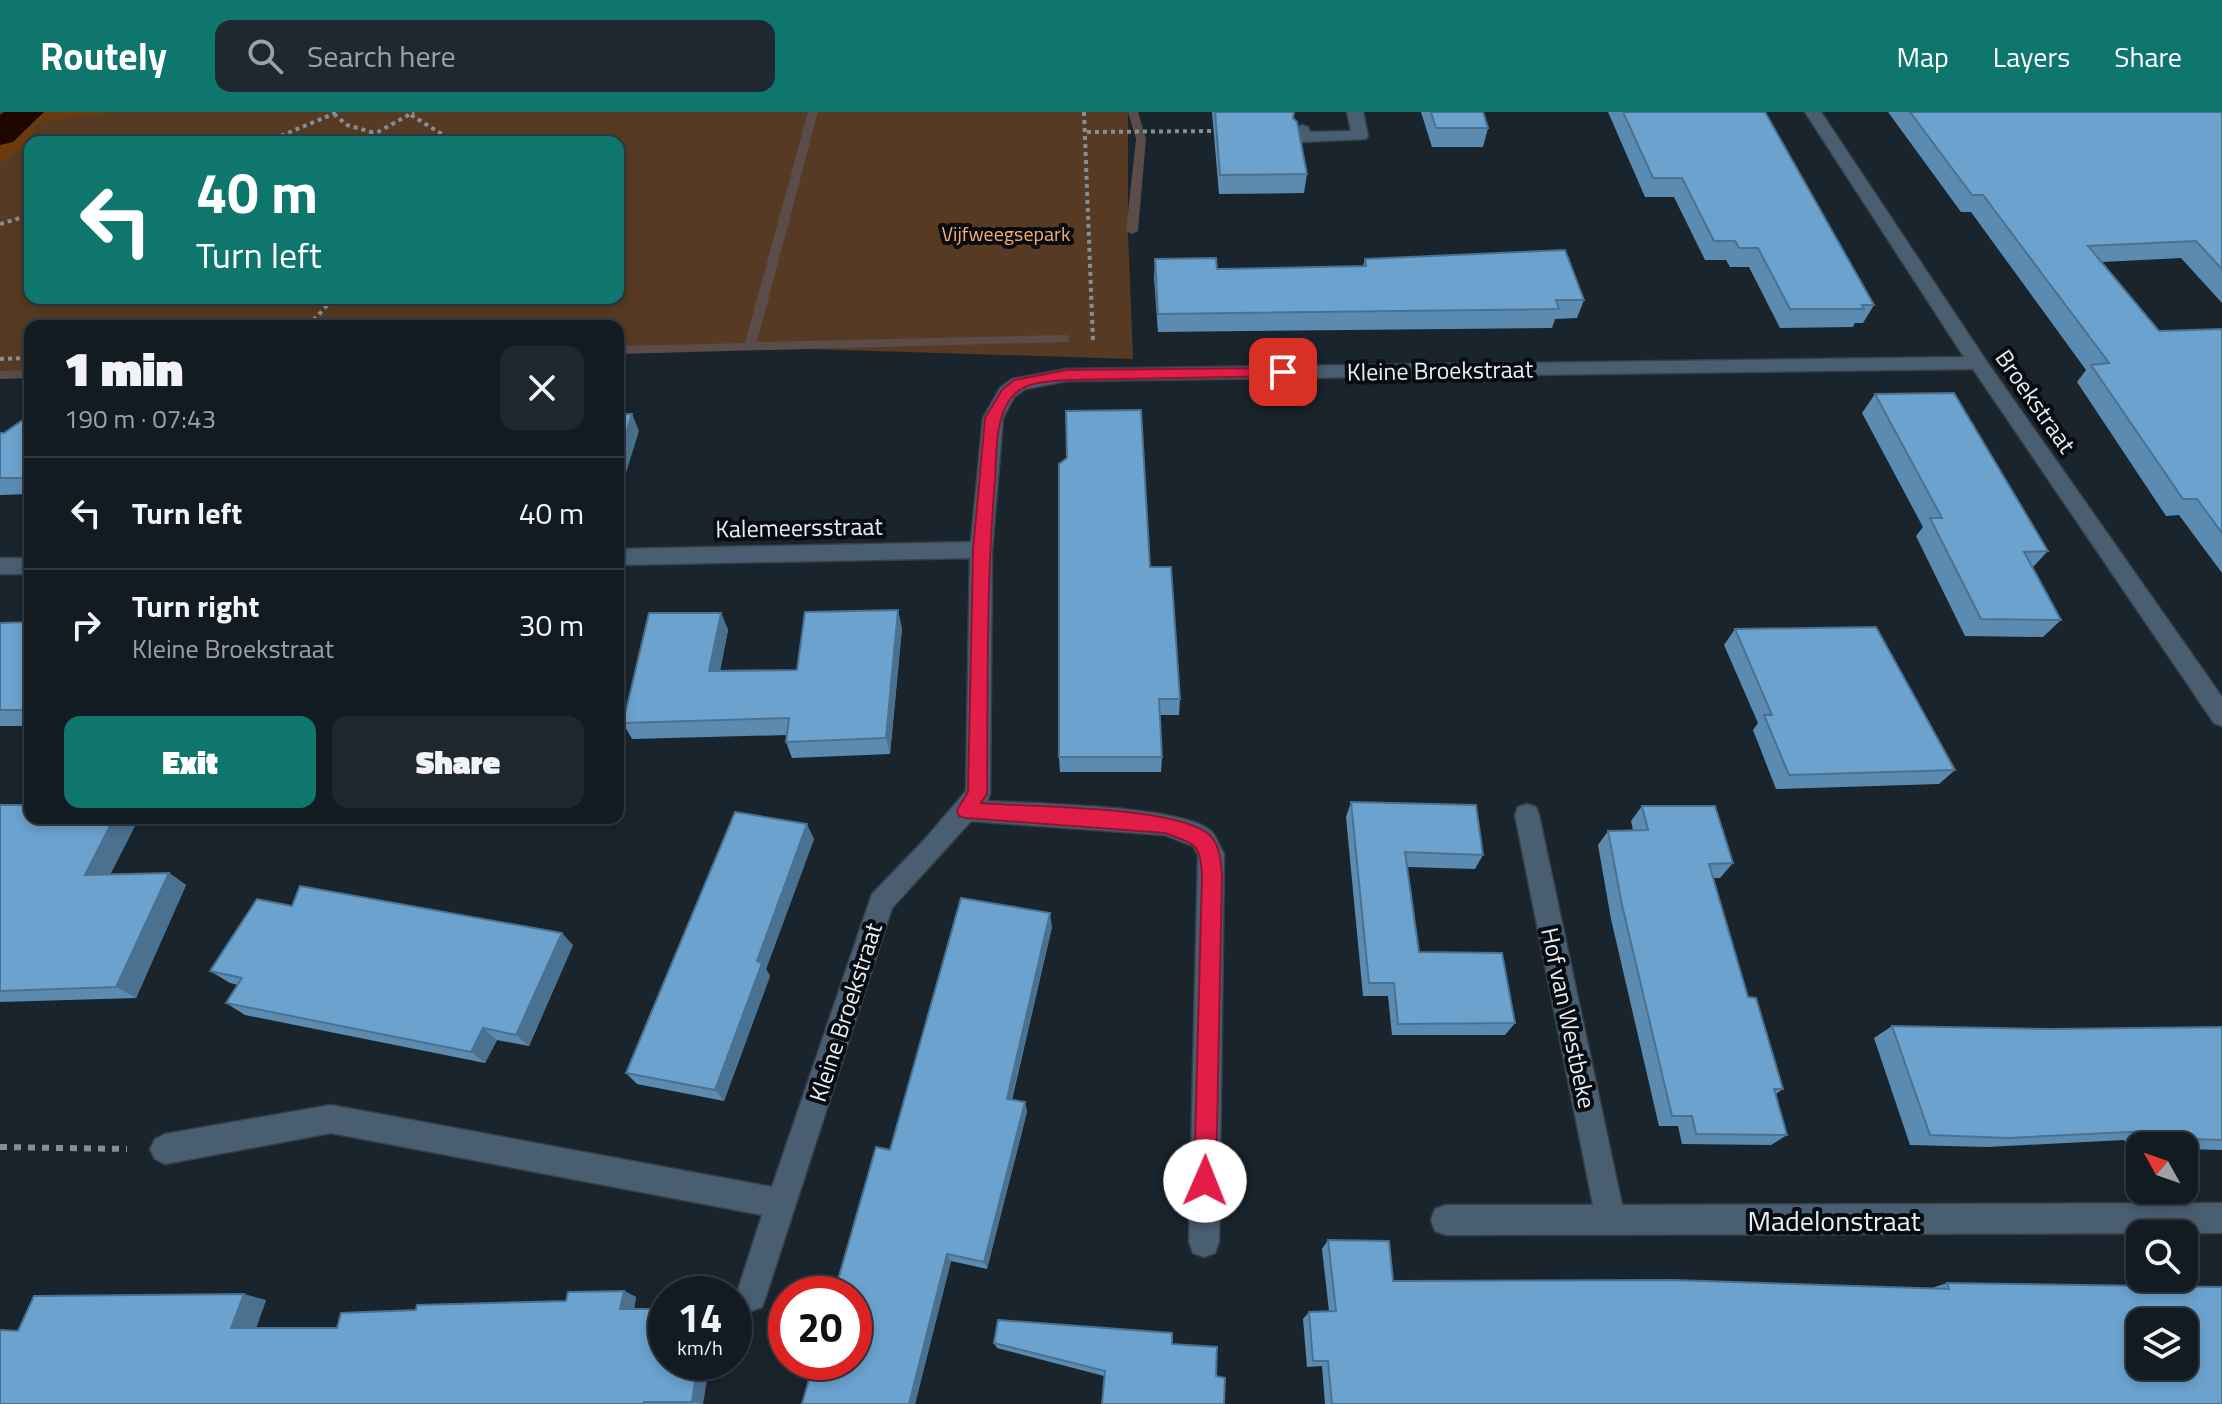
<!DOCTYPE html>
<html lang="en">
<head>
<meta charset="utf-8">
<style>
	body { margin:0; font-family:"Titillium Web",sans-serif; background:#20282f; color:#f1f3f6; height:100vh; display:flex; flex-direction:column; font-size:30px; white-space:nowrap }
	* { box-sizing:border-box; margin:0 }
	p { font-size:26px; color:#9da1a5 }
	.icon { flex:none; width:44px; height:44px; fill:none; stroke:currentColor; stroke-width:2; stroke-linecap:round; stroke-linejoin:round }
	.map { position:relative; flex:1; overflow:hidden }
	.side { position:absolute; left:24px; top:208px; width:600px; height:504px; display:flex; flex-direction:column; background:#131b22; border-radius:16px; box-shadow:0 4px 12px #0003,0 0 0 2px #323940 }
	.side>* { flex:none }
	.top-card { position:absolute; left:24px; top:24px; width:600px; height:168px; border-radius:16px; box-shadow:0 4px 12px #0003,0 0 0 2px #323940; background:#0f766e; color:#fff; overflow:hidden }
	.needle { width:52px; rotate:310deg }
	.fabs { position:absolute; left:2126px; top:1020px; display:grid; gap:16px }
	.fabs a { display:grid; place-items:center; width:72px; height:72px; border-radius:16px; background:#131b22; box-shadow:0 4px 12px #0003,0 0 0 2px #323940; font-size:40px }
	.speed { position:absolute; left:648px; top:1164px; display:flex; gap:16px; font-size:40px; font-weight:700; text-align:center }
	.speed>* { display:grid; place-content:center; width:104px; height:104px; border-radius:50%; background:#131b22; box-shadow:0 4px 12px #0003,0 0 0 2px #323940; line-height:1 }
	.speed small { font-size:20px; font-weight:400 }
	.speed .limit { border:12px solid #d22; background:#fff; color:#111 }
	.pin { position:absolute; display:grid; place-items:center; width:68px; height:68px; color:#fff; margin:-34px; border-radius:16px; box-shadow:0 4px 12px #0006 }
	.me { position:absolute; width:88px; margin:-44px; rotate:1deg; stroke-linejoin:round; filter:drop-shadow(0 0 6px #0008) }
	.turn { display:flex; align-items:center; gap:28px; height:168px; padding:0 40px; font-size:36px }
	.turn .icon { width:104px; height:104px; stroke-width:2.5 }
	.turn b { display:block; font-size:56px; line-height:68px }
	.round { display:grid; place-items:center; flex:none; width:84px; height:84px; border-radius:16px; background:#20282f }
	.head { display:flex; align-items:center; justify-content:space-between; height:136px; padding:0 40px }
	h1 { font-size:48px; font-weight:800; line-height:60px }
	.primary-button { display:flex; gap:16px; margin-top:auto; padding:16px 40px }
	.primary-button a { flex:1; height:92px; border-radius:16px; background:#0f766e; color:#fff; font-size:32px; font-weight:800; line-height:92px; text-align:center }
	.primary-button a+a { background:#20282f; color:#f1f3f6 }
	ul { padding:0; list-style:none }
	li { display:flex; align-items:center; gap:24px; height:112px; padding:0 40px; border-top:2px solid #323940 }
	li div { flex:1 }
	li b { display:block; font-size:30px }
	li em { font-style:normal }
	header { display:flex; align-items:center; gap:48px; box-sizing:border-box; height:112px; padding:0 40px; background:#0f766e; color:#fff }
	header strong { font-size:38px }
	nav { display:flex; gap:44px; margin-inline-start:auto; font-size:28px }
	.search { width:560px; height:72px; background:#20282f; display:flex; align-items:center; gap:20px; box-sizing:border-box; padding:0 28px; border-radius:16px; color:#9da1a5; font-size:30px }
	.map>svg:first-child { display:block }
</style>
</head>
<body>
<header>
<strong>Routely</strong>
<div class="search"><svg class="icon" aria-label="search" viewBox="0 0 24 24"><circle cx="10" cy="10" r="6"/><path d="M15 15l6 6"/></svg>Search here</div>
<nav><a>Map</a><a>Layers</a><a>Share</a></nav>
</header>
<div class="map">
<svg width="2222" height="1292" viewBox="0 0 2222 1292">
	<rect width="100%" height="100%" fill="#19242d"/>
	<!-- green -->
	<path fill="#563a23" fill-rule="evenodd" d="M0 0H1128V119L1133 247 750 235 618 238V214H30V262L0 263ZM30 30H618V186H30Z"/>
	<!-- forest -->
	<path fill="#6b3b0c" d="M3 0H113L40 10 24 33 0 53V3Z"/>
	<g fill="none" stroke-linecap="round" stroke-linejoin="round">
		<!-- stream -->
		<path fill="#5b4c49" fill-rule="evenodd" d="M808 0H818L757 230 1065 223 1069 224V230L618 242V234L745 231Z
			M1128 0H1138L1146 27 1138 119 1132 122 1126 119 1136 27Z
			M30 258V266L0 267V259Z"/>
		<!-- canal -->
		<path fill="#1f0700" fill-rule="evenodd" d="M4 0H44L13 30 0 33V3Z"/>
		<!-- minor casing -->
		<g stroke="#364049" stroke-width="3">
			<path id="minor" d="M1347 0H1363L1368 24 1366 27 1302 30 1294 25V18L1302 13 1308 15 1310 20 1351 19Z
				M1805 0H1821L1985 247 2222 585V614L2214 611 1973 257 1067 269 1025 277 1014 285 1003 306 992 438 990 682 987 689C1029 692 1187 693 1212 720 1217 726 1220 735 1224 742L1219 1130 1215 1141 1204 1145 1193 1141 1189 1130 1198 743 1193 734 1165 723 971 709 892 796 766 1184 762 1195 751 1199 740 1195 736 1184 762 1103 331 1021 165 1052 155 1047 150 1037 155 1027 165 1022 331 993 772 1075 872 782 926 726 966 679 970 446 618 453V437L971 430 983 306 1000 276 1012 267 1067 257 1964 245Z
				M0 446H30V462H0Z
				M1527 692 1536 695 1539 703 1622 1093 2222 1091V1121L1446 1123 1435 1119 1431 1108 1435 1097 1446 1093H1593L1515 703 1518 695Z"/>
		</g>
		<!-- path-far1 -->
		<path stroke="#858e96" stroke-width="4" stroke-dasharray="4 4" stroke-linecap="butt" d="M1084 0 1093 230
			M334 2 347 13 375 21
			M411 3 450 27V30
			M1087 20 1218 19
			M266 30 338 0
			M347 30 376 21 414 0
			M0 112 30 103
			M308 214 334 186
			M0 247 30 246"/>
		<!-- path -->
		<path stroke="#858e96" stroke-width="6" stroke-dasharray="7 7" stroke-linecap="butt" d="M0 1035 127 1037"/>
		<!-- minor -->
		<use href="#minor" fill="#495e71" fill-rule="evenodd"/>
	</g>
	<!-- wall -->
	<path fill="#5c8bb1" d="M1212 0H1294L1293 6 1307 62 1304 81 1219 82Z
		M1421 0H1483L1488 16 1483 35H1432Z
		M1608 0H1765L1874 193 1863 211H1855L1853 215 1780 216 1749 155H1730L1726 148H1705L1674 85H1645Z
		M1888 0H2222V191L2181 146 2102 150 2159 219 2222 217V461L2179 403 2166 404 2077 270 2086 258 1971 100H1961Z
		M1155 147 1217 157 1363 154 1365 147 1584 188 1577 206 1555 207 1552 216 1158 220 1154 166Z
		M1875 282 2048 439 2033 455 2061 508 2043 525 1965 524 1916 424 1923 415 1862 301Z
		M30 303V382L0 383V321H4Z
		M1150 455 1180 587 1179 603H1160L1162 645 1161 660H1060L1059 645Z
		M721 501 728 518 720 559 797 558 902 516 890 642 792 646 786 630 787 623 632 627 623 611Z
		M30 510V614H0V511Z
		M1735 517 1955 658 1939 672 1776 677 1753 618 1758 611 1724 533Z
		M1351 690 1483 743 1475 757 1407 755 1419 840 1515 911 1505 923H1392L1388 884H1363L1346 705Z
		M0 693 30 706H139L110 762 169 761 186 773 136 886 0 890Z
		M1642 694 1733 751 1720 766H1713L1748 885 1783 977 1776 982 1787 1023 1771 1033 1682 1032 1678 1014H1659L1611 807 1598 733 1608 719 1633 718 1631 709Z
		M814 727 766 857 770 864 724 989 637 972 626 961Z
		M292 794 573 833 529 934 497 928 485 951 245 903 226 891 238 873 230 871 210 859Z
		M1052 815 1012 988 1025 990 1027 1000 987 1157 951 1149 915 1292H802L890 1038Z
		M1892 914 2051 917 2222 915V1038L2184 1037V1034H2140V1036H2128L2124 1028 1987 1035 1910 1033 1874 926Z
		M1328 1128 1393 1169 1932 1176 1947 1171 2222 1292H1325L1322 1254 1307 1255 1303 1207 1309 1200 1329 1199 1322 1137Z
		M624 1179 636 1185 634 1197H661L666 1200V1250L703 1292H0L18 1219 266 1188 256 1216H337L416 1198 566 1189Z
		M994 1231 1172 1232 1216 1264H1104L997 1236Z"/>
	<!-- shaded-wall -->
	<path fill="#4b7190" d="M632 302 639 319 620 380 618 375V346Z
		M898 498 902 516 890 642 886 626Z
		M721 501 728 518 716 576 709 559Z
		M114 706H139L104 775 85 763Z
		M807 712 814 727 766 857 770 864 724 989 715 978 757 849Z
		M169 761 186 773 136 886 116 875Z
		M1050 801 1052 815 1009 997 1007 987Z
		M562 821 573 833 529 934 516 923Z
		M483 916 497 928 485 951 471 940Z
		M1025 990 1027 1000 987 1157 984 1150Z
		M947 1142 951 1149 915 1292H909Z
		M624 1179 636 1185 633 1203 620 1197Z
		M244 1182 266 1188 254 1222 231 1216Z
		M661 1197 666 1200V1211L659 1208Z
		M698 1250H710L703 1292 692 1290Z"/>
	<!-- building -->
	<path fill="#6ba2ce" stroke="#4b7190" stroke-width="2" fill-rule="evenodd" d="M1215 0H1294L1293 6 1297 10 1307 62 1220 63Z
		M1431 0H1483L1488 16H1436Z
		M1623 0H1765L1874 193H1862L1864 197H1790L1758 136H1739L1735 129H1714L1682 66H1653Z
		M1910 0H2222V157L2196 129 2088 134 2159 219 2222 217V421L2197 387H2183L2091 253 2109 251 1983 83H1972Z
		M1565 138 1584 188H1556L1559 197 1158 202 1155 147 1216 146 1217 157 1366 154 1365 147Z
		M1954 281 2048 439 2024 440 2061 508 1981 507 1930 406H1942L1875 282Z
		M1141 298 1150 455H1171L1180 587H1159L1162 645H1059V352L1067 346 1066 299Z
		M618 302H632L618 346Z
		M30 303V366H0V321H4Z
		M898 498 886 626 786 630 789 606 623 611 649 501H721L709 559 797 558 805 500Z
		M30 510V598H0V511Z
		M1876 515 1955 658 1789 663 1764 603H1772L1735 517Z
		M1351 690 1476 693 1483 743 1405 740 1419 840 1502 841 1515 911 1398 912 1394 871H1369Z
		M0 693H30V706H114L85 763 169 761 116 875 0 879Z
		M1642 694H1715L1733 751 1709 752 1748 885 1756 886 1783 977H1774L1787 1023 1696 1022 1692 1004H1672L1622 793 1608 719 1648 718Z
		M735 700 807 712 757 849 762 851 715 978 626 961Z
		M300 774 562 821 516 923 483 916 471 940 226 891 242 866 210 859 257 787 292 794Z
		M961 786 1050 801 1007 987 1025 990 984 1150 947 1142 909 1292H802L814 1250H854V1182H834L876 1035 890 1038Z
		M1892 914 2051 917 2222 915V1028L2153 1026 2149 1019 2009 1026 1930 1023Z
		M1328 1128 1389 1129 1393 1169 1673 1168 1949 1177 1947 1171 2222 1175V1292H1332L1328 1249H1313L1309 1200 1336 1199ZM2140 1210H2184V1254H2140Z
		M624 1179 620 1197H661L659 1208 666 1207V1250H698L692 1290H644V1292H0V1218L18 1219 34 1184 244 1182 231 1216H337L341 1201 416 1198 417 1193 566 1189 568 1180Z
		M998 1208 1172 1221V1232L1217 1235 1216 1264 1225 1266 1224 1292H1102L1105 1259 994 1231Z"/>
	<!-- route -->
	<path fill="#e11d48" stroke="#92132f" stroke-width="2" d="M1283 256 1290 260 1288 264 1067 268C1048 270 1024 269 1011 286 994 309 997 342 995 369 986 473 988 577 987 682L981 691C1033 695 1167 694 1206 720 1220 729 1221 750 1222 764L1216 1069 1213 1076 1205 1080 1197 1076 1194 1069 1202 764C1201 731 1194 732 1165 721L966 706 959 704 957 698 968 680 973 438 985 306 1002 278 1014 268 1067 258Z"/>
	<g text-anchor="middle" dominant-baseline="central" stroke-width="8" stroke-linejoin="round" paint-order="stroke">
		<!-- far-park labels -->
		<g font-size="20" fill="#f7ab6e" stroke="#080c10">
			<text x="1006" y="121">Vijfweegsepark</text>
		</g>
		<!-- street labels -->
		<g font-size="24" fill="#e6edf3" stroke="#080c10">
			<text transform="translate(1440 258) rotate(-1)">Kleine Broekstraat</text>
			<text transform="translate(2036 289) rotate(55)">Broekstraat</text>
			<text transform="translate(799 415) rotate(-1)">Kalemeersstraat</text>
			<text transform="translate(845 900) rotate(-72)">Kleine Broekstraat</text>
			<text transform="translate(1569 906) rotate(78)">Hof van Westbeke</text>
		</g>
		<!-- near-street labels -->
		<g font-size="28" fill="#e6edf3" stroke="#080c10">
			<text x="1834" y="1108">Madelonstraat</text>
		</g>
	</g>
</svg>
<div class="fabs">
<a><svg class="needle" viewBox="-14 -14 28 28"><path d="M0-13l5 13h-10z" fill="#e53935"/><path d="M0 13l5-13h-10z" fill="#9da1a5"/></svg></a>
<a><svg class="icon" aria-label="search" viewBox="0 0 24 24"><circle cx="10" cy="10" r="6"/><path d="M15 15l6 6"/></svg></a>
<a><svg class="icon" aria-label="layers" viewBox="0 0 24 24"><path d="M12 4l9 5-9 5-9-5zM3 14l9 5 9-5"/></svg></a>
</div>
<div class="speed"><div>14<small>km/h</small></div><div class="limit">20</div></div>
<div class="pin" style="left:1283px;top:260px;background:#d93025"><svg class="icon" aria-label="arrive" viewBox="0 0 24 24"><path d="M6 21V4h12l-3 4 3 4H6"/></svg></div>
<svg class="me" style="left:1205px;top:1069px" viewBox="-20 -20 40 40"><circle r="19" fill="#fff"/><path d="M0-13L10 11 0 6-10 11z" fill="#e11d48"/></svg>
<div class="top-card">
<div class="turn"><svg class="icon" aria-label="left" viewBox="0 0 24 24"><path d="M17 20v-9H6M10 6l-5 5 5 5"/></svg><div><b>40 m</b>Turn left</div></div>
</div>
<section class="side">
<div class="head"><div><h1>1 min</h1><p>190 m · 07:43</p></div><a class="round"><svg class="icon" aria-label="close" viewBox="0 0 24 24"><path d="M6 6l12 12M18 6L6 18"/></svg></a></div>
<ul>
<li><svg class="icon" aria-label="left" viewBox="0 0 24 24"><path d="M17 20v-9H6M10 6l-5 5 5 5"/></svg><div><b>Turn left</b></div><em>40 m</em></li>
<li><svg class="icon" aria-label="right" viewBox="0 0 24 24"><path d="M7 20v-9h11M14 6l5 5-5 5"/></svg><div><b>Turn right</b><p>Kleine Broekstraat</p></div><em>30 m</em></li>
</ul>
<div class="primary-button"><a>Exit</a><a>Share</a></div>
</section>
</div>
</body>
</html>
